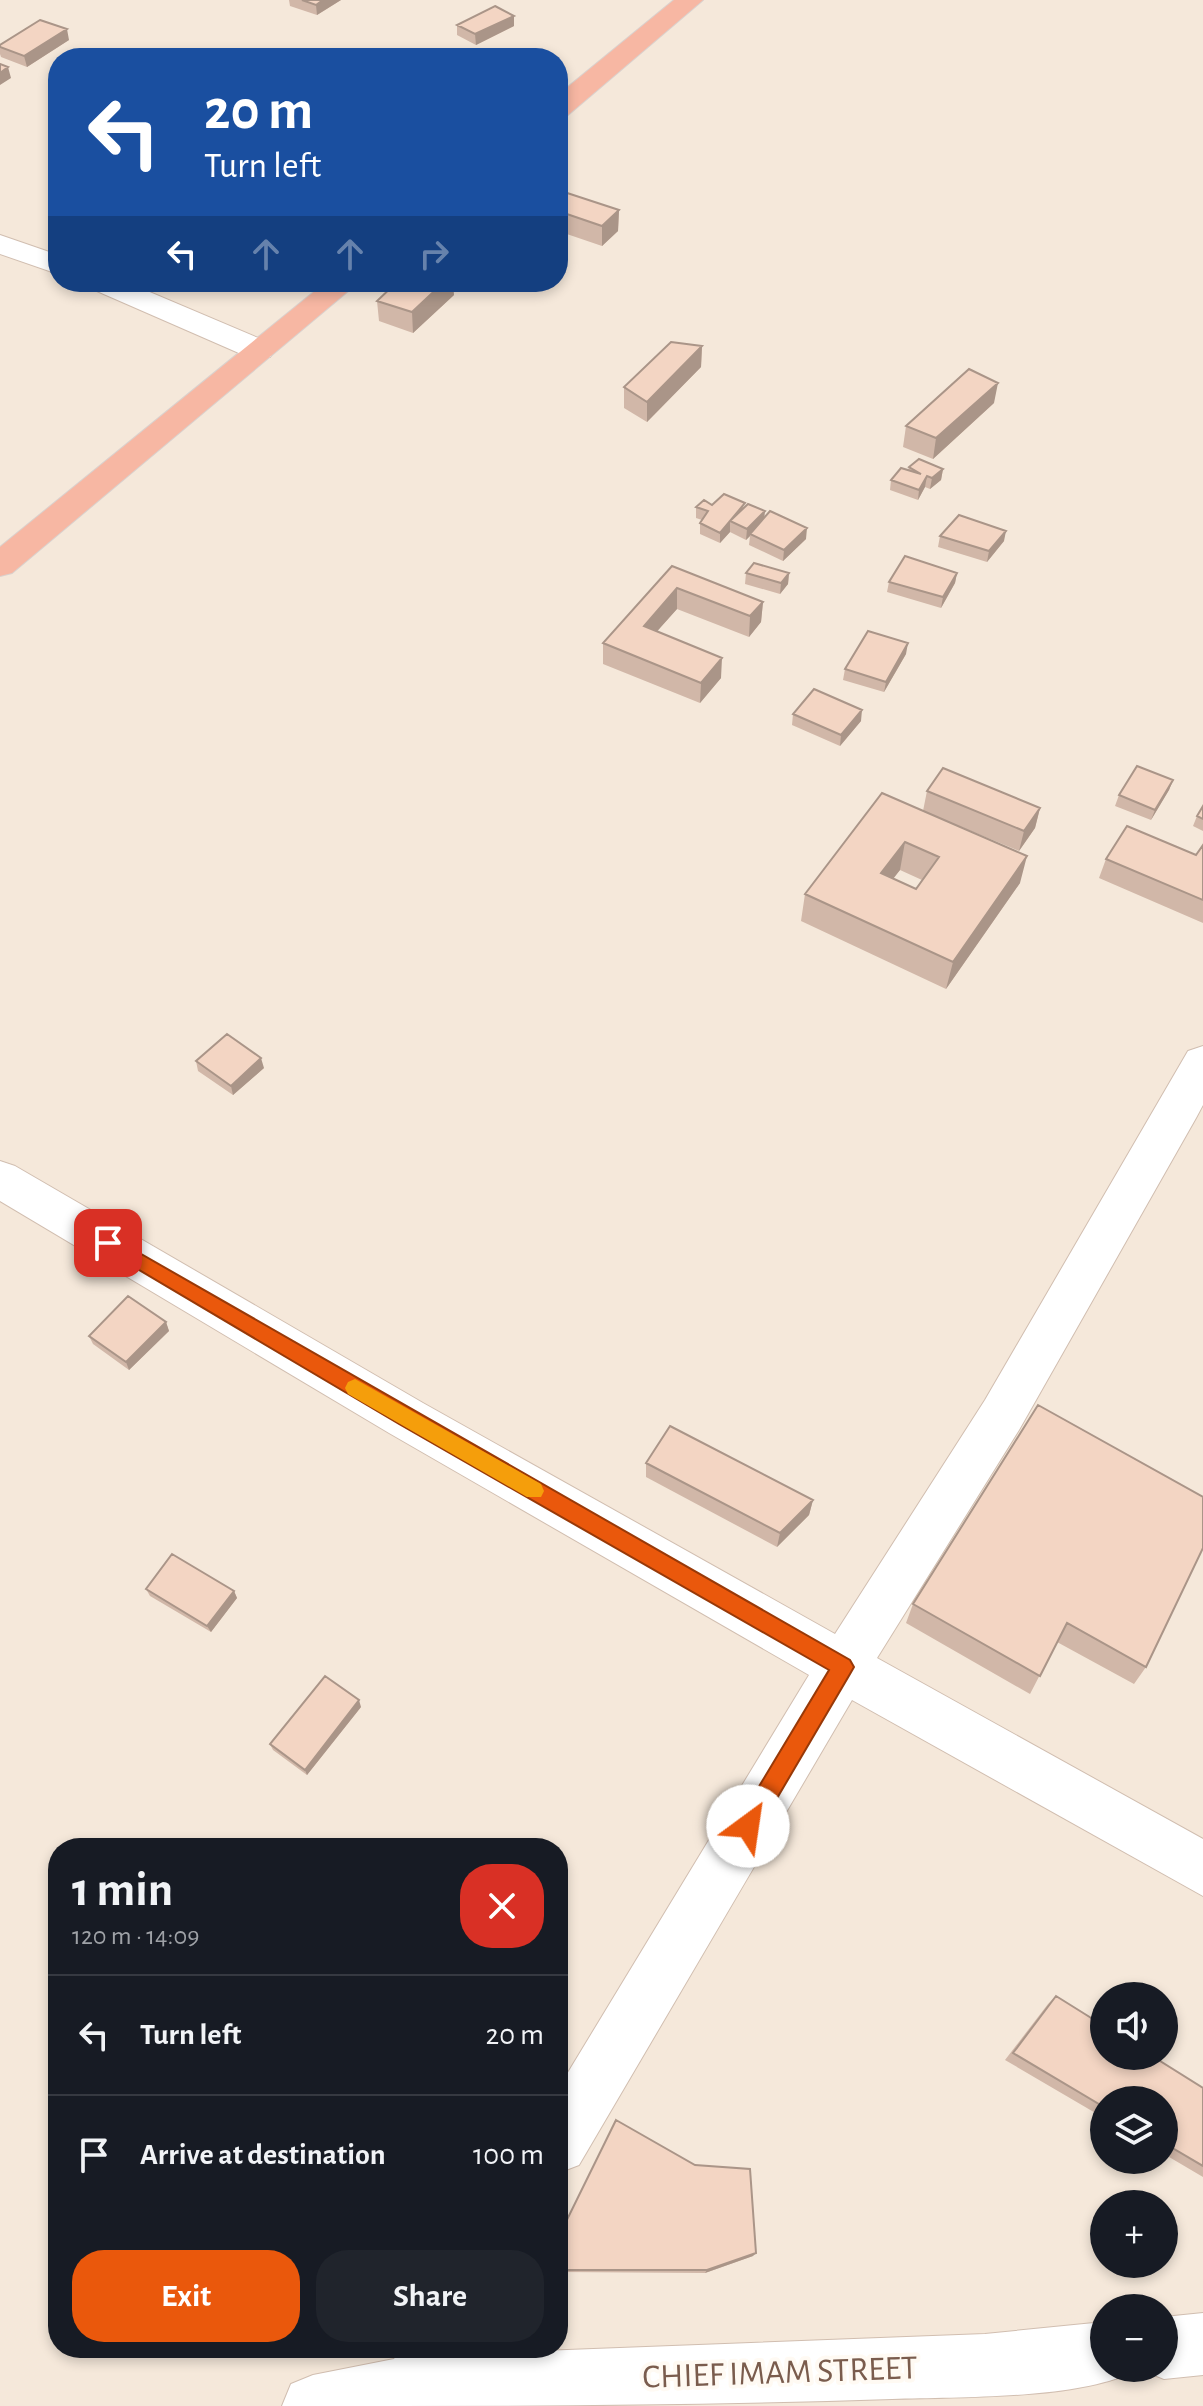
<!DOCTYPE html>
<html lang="en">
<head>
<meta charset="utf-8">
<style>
	body { margin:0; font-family:"Alegreya Sans",sans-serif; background:#20242c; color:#f1f3f6; height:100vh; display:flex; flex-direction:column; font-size:30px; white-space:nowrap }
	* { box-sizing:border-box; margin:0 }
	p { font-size:26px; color:#9ea1a6 }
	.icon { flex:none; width:44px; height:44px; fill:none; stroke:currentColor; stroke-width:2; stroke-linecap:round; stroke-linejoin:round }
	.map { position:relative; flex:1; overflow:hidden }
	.details { position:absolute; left:48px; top:1838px; width:520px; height:520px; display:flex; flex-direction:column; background:#171b24; border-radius:32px; box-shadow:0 4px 12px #0003 }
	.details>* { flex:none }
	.banner { position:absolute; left:48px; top:48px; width:520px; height:244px; border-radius:32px; box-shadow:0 4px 12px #0003; background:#1a4fa0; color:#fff; overflow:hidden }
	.tools { position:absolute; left:1090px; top:1982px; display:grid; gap:16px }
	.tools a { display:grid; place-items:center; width:88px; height:88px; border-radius:50%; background:#171b24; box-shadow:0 4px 12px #0003; font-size:40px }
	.pin { position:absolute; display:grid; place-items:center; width:68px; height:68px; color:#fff; margin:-34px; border-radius:16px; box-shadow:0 4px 12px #0006 }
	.me { position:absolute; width:88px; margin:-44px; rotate:31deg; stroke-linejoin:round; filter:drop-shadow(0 0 6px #0008) }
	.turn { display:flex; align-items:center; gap:28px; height:168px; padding:0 24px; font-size:36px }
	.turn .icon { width:104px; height:104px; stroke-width:2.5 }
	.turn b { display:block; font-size:56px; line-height:68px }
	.lanes { display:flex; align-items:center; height:76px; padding:0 24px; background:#0003; justify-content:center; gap:40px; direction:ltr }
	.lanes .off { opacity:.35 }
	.round { display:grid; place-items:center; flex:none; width:84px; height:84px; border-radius:32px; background:#20242c }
	.summary { display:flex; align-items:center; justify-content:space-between; height:136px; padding:0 24px }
	h1 { font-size:48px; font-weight:700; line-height:60px }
	.cta { display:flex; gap:16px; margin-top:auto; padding:16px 24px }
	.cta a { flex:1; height:92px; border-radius:32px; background:#ea580c; color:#fff; font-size:32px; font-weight:700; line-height:92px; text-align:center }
	.cta a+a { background:#20242c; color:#f1f3f6 }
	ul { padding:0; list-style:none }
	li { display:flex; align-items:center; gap:24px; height:120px; padding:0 24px; border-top:2px solid #363941 }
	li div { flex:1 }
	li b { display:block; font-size:30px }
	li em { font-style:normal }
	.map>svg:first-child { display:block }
</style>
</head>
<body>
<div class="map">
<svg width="1203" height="2406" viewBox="0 0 1203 2406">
	<rect width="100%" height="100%" fill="#fdf6ec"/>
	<!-- residential -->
	<path fill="#f5e8da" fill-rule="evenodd" d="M0 0H1203V2406H0ZM58 58H558V282H58ZM58 1848H558V2348H58ZM1104 1996H1164V2056H1104ZM1104 2100H1164V2160H1104ZM1104 2204H1164V2264H1104ZM1104 2308H1164V2368H1104Z"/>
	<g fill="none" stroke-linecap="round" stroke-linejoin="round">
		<!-- minor casing -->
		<g stroke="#d1beb0" stroke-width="2">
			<path id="minor" d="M0 235 58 255V274L0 254Z
				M86 282H126L270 343 274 350 270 357H248L90 288Z
				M1203 1046V1105L1196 1118 1019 1430 877 1658 1203 1839V1896L852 1700 579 2165 558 2173V2089L809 1675 389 1433 0 1201V1161L15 1166 423 1403 835 1634 985 1400 1188 1051Z
				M1203 2313V2375L1164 2379 1142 2370 1164 2368V2317Z
				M1104 2322V2368H1129L1126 2375C1068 2399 957 2397 892 2399 689 2406 485 2406 282 2406L291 2384 313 2375 394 2359 401 2348H467L464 2354 985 2334Z"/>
		</g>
		<!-- highway casing -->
		<g stroke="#dad1cd" stroke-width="2">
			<path id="highway" d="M674 0H703L568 115 558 117V95Z
				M326 282H359L12 573 0 576V547Z"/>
		</g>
		<!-- minor -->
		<use href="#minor" fill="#fff" fill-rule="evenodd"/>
		<!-- highway -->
		<use href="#highway" fill="#f7b7a3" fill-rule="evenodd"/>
	</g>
	<!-- wall -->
	<path fill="#d1b7a8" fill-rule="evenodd" d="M289 0H341L317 15 290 6Z
		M514 16V26L476 45 457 35V25Z
		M69 40 27 67 1 57 0 54V45Z
		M558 190 619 210 618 231 602 246 558 231Z
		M454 295 413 333 379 321 377 301Z
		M702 346 701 367 647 422 624 408V387Z
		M994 403 933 459 903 447 906 426Z
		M909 467 943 469 941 480 930 489 925 487 918 500 890 490 891 480 908 470Z
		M712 505 745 507 764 518 806 539 783 561 749 545 750 536 746 540 730 532 720 543 700 534V523L702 520 696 518V507Z
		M940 536 1004 541 987 562 938 547Z
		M672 566 763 602 761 622 749 637 677 609 657 631 721 678 700 703 603 664V643Z
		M746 573H789L788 584 780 594 745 584Z
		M957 573 955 583 941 608 887 592 889 582Z
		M906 654 884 692 843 680 845 669Z
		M793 714 861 721 840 746 792 725Z
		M1173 780 1169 790 1151 820 1115 806 1119 795Z
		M927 791 1040 808 1035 828 1019 851 954 824 1020 883 946 989 801 921 805 894 923 811ZM900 870 922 880 916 889 893 878Z
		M1203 806V831L1193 826 1197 816Z
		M1203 845V923L1099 878 1106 859 1196 855Z
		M196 1061 264 1068 233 1095 198 1071Z
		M166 1322 169 1331 129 1370 93 1344 89 1336Z
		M1038 1405 1146 1667 1134 1684 1057 1642 1030 1694 906 1623 913 1604Z
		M646 1463 813 1500 809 1515 777 1547 646 1477Z
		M146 1589 234 1591 237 1598 211 1632 150 1596Z
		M361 1707 307 1775 273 1750 270 1744Z
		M1056 1996 1203 2088V2177L1164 2154V2100H1104V2118L1005 2060 1048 2004Z
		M558 2238 753 2256 705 2273 558 2272Z
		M286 2348 283 2353 108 2350 98 2349Z"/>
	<!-- shaded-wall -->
	<path fill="#aa9588" d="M323 0H341L317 15 316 5Z
		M514 16V26L476 45 475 34Z
		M67 29 69 40 27 67 24 56Z
		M8 67 11 78 0 85V73Z
		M619 210 618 231 602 246V226Z
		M444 282H453L454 295 413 333 412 312Z
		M702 346 701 367 647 422V402Z
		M998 383 994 403 933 459 936 438Z
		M943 469 941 480 930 489 932 478Z
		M927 476 925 487 918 500 919 490Z
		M765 511 764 522 750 534V536L746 540 747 529Z
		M730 522V532L720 543V533Z
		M807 528 806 539 783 561 784 550Z
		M1006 531 1004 541 987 562 989 551Z
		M789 573 788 584 780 594 781 583Z
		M957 573 955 583 941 608 943 597Z
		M677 588V609L644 646V626Z
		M763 602 761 622 749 637 750 616Z
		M908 643 906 654 884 692 886 682Z
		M722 658 721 678 700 703 701 683Z
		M862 710 861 721 840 746 841 735Z
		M1173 780 1169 790 1151 820 1155 810Z
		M1040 808 1035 828 1019 851 1024 831Z
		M905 842 900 870 876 901 881 873Z
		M1027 856 1020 883 946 989 953 962Z
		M261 1058 264 1068 233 1095 231 1086Z
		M166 1322 169 1331 129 1370 126 1362Z
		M813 1500 809 1515 777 1547 780 1533Z
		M234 1591 237 1598 211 1632 207 1626Z
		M359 1700 361 1707 307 1775 305 1770Z
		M756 2253 753 2256 705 2273 707 2270Z
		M279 2348H286L283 2353 277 2352Z"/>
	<!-- building -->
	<path fill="#f3d5c3" stroke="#aa9588" stroke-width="2" fill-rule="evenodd" d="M302 0H323L316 5Z
		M495 6 514 16 475 34 457 25Z
		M40 20 67 29 24 56 0 47V45Z
		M0 64 8 67 0 73Z
		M558 190 619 210 602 226 558 211Z
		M397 282H444L412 312 377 301Z
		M671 342 702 346 647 402 624 387Z
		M969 369 998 383 936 438 906 426Z
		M919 459 943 469 932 478 927 476 919 490 891 480 901 468 921 474 909 467Z
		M724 494 745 503 720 533 700 523 708 511 696 507 704 500 712 505Z
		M748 504 765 511 747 529 730 521Z
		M770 511 807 528 784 550 750 534Z
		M959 515 1006 531 989 551 940 536Z
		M905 556 957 573 943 597 889 582Z
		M754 563 789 573 781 583 746 573Z
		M672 566 763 602 750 616 677 588 644 626 722 658 701 683 603 643Z
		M868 631 908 643 886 682 845 669Z
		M814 689 862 710 841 735 793 714Z
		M1137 766 1173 780 1155 810 1119 795Z
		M943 768 1040 808 1024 831 927 791Z
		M882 793 1027 856 953 962 805 894ZM905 842 939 857 916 889 881 873Z
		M1203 806V819L1197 816Z
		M1127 826 1196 855 1203 845V900L1106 859Z
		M227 1034 261 1058 231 1086 196 1061Z
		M128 1296 166 1322 126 1362 89 1336Z
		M1038 1405 1203 1497V1548L1146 1667 1067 1623 1040 1676 913 1604Z
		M670 1426 813 1500 780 1533 646 1463Z
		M172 1554 234 1591 207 1626 146 1589Z
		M325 1676 359 1700 305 1770 270 1744Z
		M1056 1996 1104 2026V2056H1152L1203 2088V2166L1164 2143V2100H1104V2107L1013 2053Z
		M616 2120 695 2165 750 2169 756 2253 707 2270H558V2238Z
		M98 2348H279L277 2352 98 2349Z"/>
	<!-- route -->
	<path fill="#ea580c" stroke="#983908" stroke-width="2" d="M108 1235 850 1660 854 1667 850 1674 756 1834 748 1837 740 1834 737 1826 740 1818 829 1670 399 1424 102 1248V1237Z"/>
	<!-- slow -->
	<path fill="#f59e0b" d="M355 1379 541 1484 544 1491 541 1497H527L348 1394 345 1388 348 1382Z"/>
	<g text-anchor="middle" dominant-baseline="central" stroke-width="8" stroke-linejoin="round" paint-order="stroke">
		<!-- near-street labels -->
		<g font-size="34" fill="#7a5c4d" stroke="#fffaf3">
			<text transform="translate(780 2373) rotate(-2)">CHIEF IMAM STREET</text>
		</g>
	</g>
</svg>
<div class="tools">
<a><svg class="icon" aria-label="sound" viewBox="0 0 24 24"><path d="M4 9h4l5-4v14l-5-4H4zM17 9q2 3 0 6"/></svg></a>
<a><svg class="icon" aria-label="layers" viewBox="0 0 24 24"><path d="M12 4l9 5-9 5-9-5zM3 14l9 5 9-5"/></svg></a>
<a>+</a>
<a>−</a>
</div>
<div class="pin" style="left:108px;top:1243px;background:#d93025"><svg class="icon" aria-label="arrive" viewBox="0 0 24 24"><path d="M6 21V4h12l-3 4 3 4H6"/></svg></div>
<svg class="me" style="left:748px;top:1826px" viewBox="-20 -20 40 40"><circle r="19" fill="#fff"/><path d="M0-13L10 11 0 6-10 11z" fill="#ea580c"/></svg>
<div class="banner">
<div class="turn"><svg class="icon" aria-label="left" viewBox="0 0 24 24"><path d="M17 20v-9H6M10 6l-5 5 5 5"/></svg><div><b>20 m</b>Turn left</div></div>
<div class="lanes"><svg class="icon" aria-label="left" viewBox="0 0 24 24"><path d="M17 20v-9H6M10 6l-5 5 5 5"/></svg><svg class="icon off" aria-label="ahead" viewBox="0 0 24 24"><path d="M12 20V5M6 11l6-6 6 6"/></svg><svg class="icon off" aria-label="ahead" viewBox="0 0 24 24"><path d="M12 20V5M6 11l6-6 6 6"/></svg><svg class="icon off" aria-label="right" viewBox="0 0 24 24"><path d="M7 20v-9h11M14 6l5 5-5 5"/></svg></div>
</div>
<section class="details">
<div class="summary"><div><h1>1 min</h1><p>120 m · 14:09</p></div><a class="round" style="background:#d93025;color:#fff"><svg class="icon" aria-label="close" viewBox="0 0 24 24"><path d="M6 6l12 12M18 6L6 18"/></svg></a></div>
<ul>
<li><svg class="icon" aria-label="left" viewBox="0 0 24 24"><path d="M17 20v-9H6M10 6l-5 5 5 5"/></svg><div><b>Turn left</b></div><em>20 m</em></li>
<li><svg class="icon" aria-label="arrive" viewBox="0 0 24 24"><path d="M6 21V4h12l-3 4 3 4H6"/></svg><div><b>Arrive at destination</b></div><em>100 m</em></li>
</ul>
<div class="cta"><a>Exit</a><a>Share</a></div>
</section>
</div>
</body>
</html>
